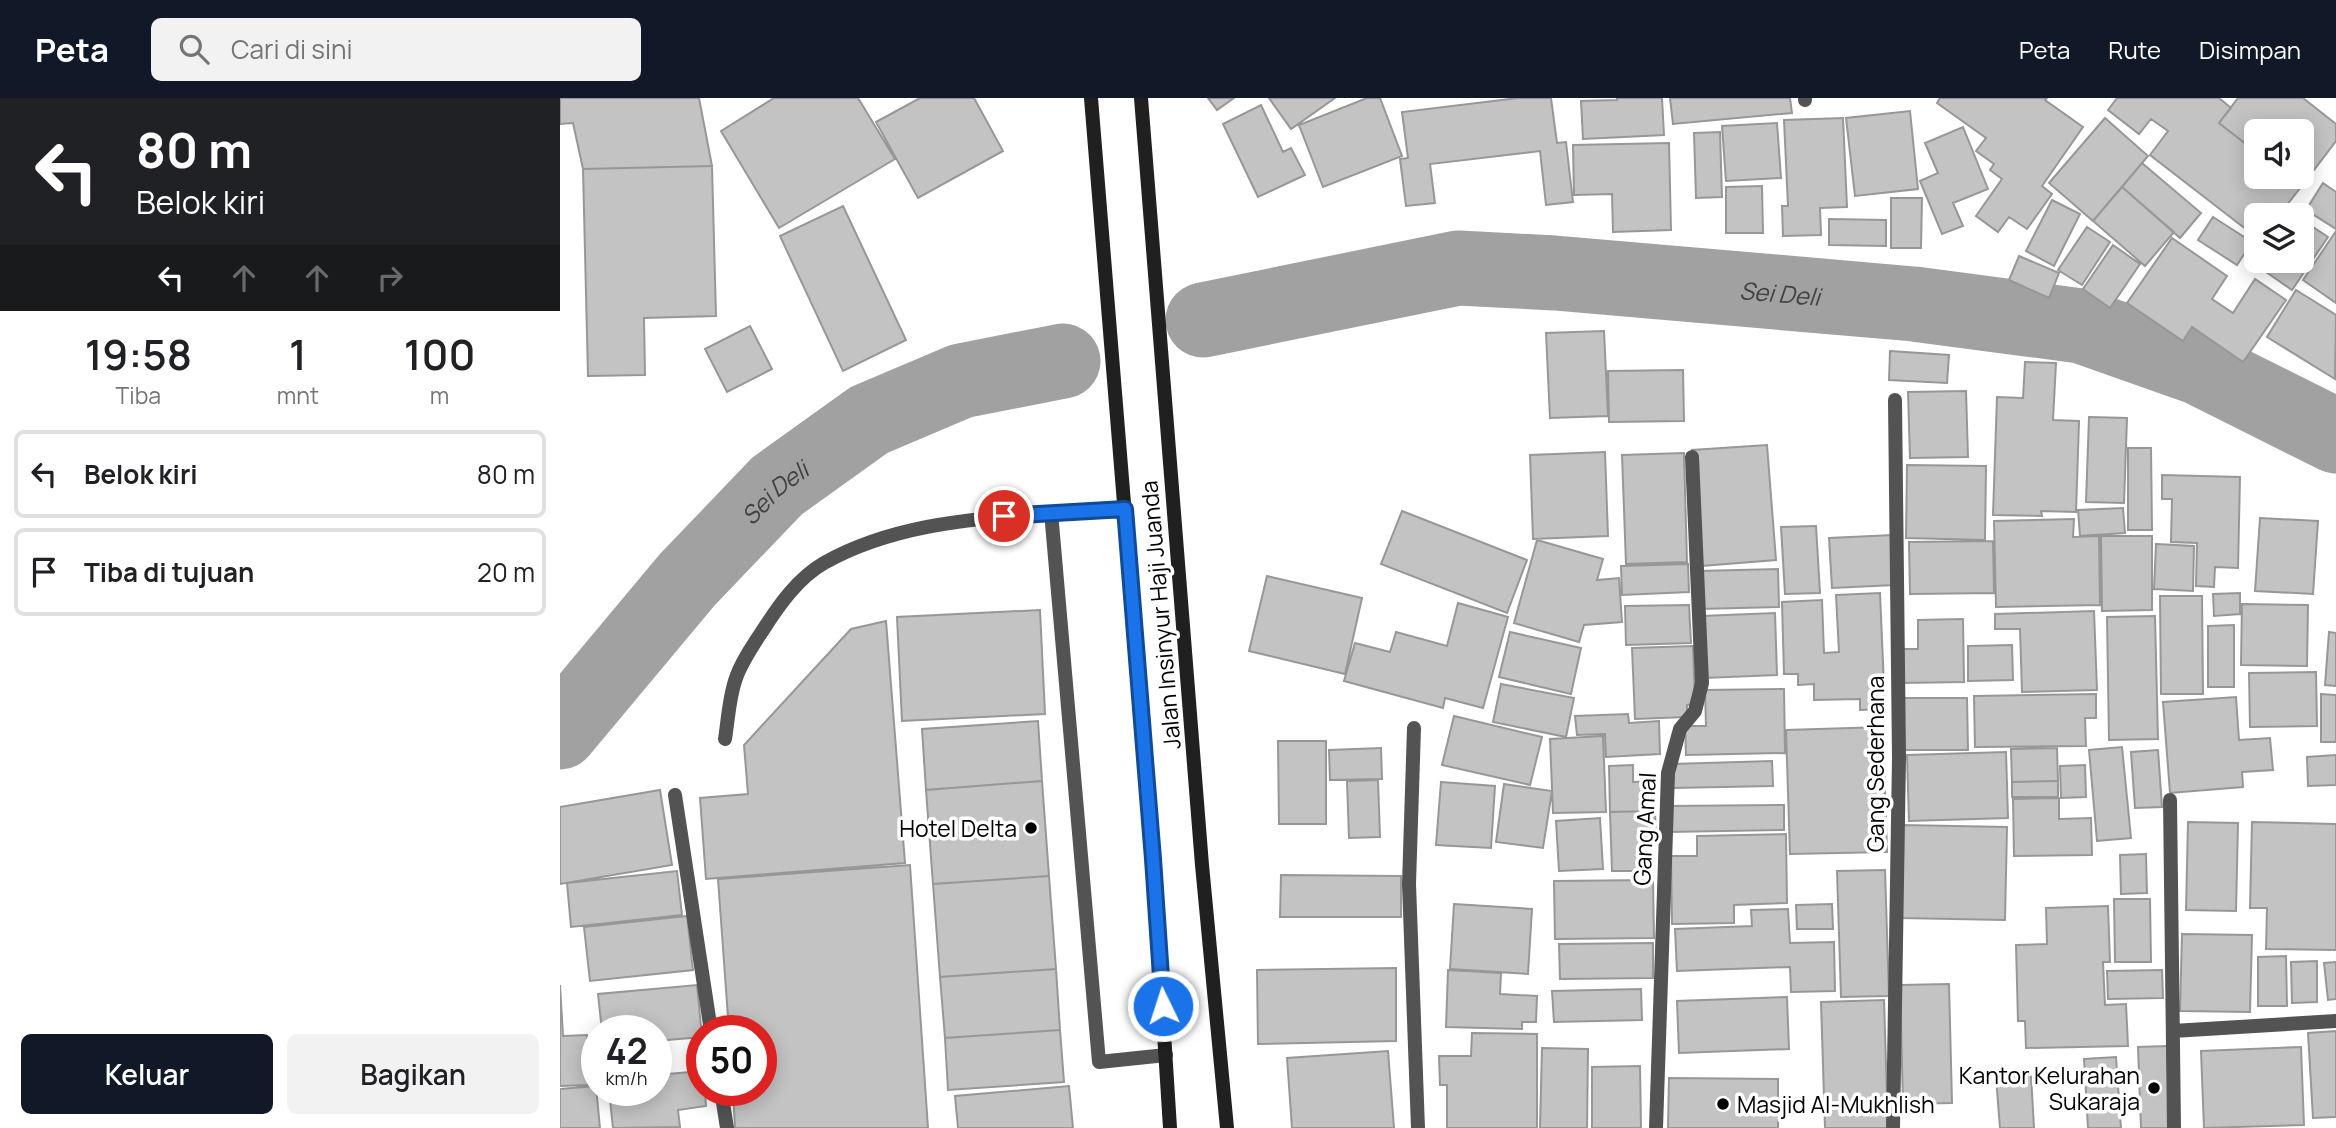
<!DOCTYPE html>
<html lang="id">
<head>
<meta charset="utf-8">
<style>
	body { margin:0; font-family:Manrope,sans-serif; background:#f2f2f2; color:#202124; height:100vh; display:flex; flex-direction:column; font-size:26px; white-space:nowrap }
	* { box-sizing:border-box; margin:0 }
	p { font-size:23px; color:#757577 }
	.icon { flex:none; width:38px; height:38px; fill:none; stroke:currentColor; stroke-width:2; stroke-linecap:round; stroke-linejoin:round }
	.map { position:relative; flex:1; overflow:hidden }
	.side { display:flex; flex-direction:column; background:#fff; width:560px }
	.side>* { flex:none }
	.hud { background:#202124; color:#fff; overflow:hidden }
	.buttons { position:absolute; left:1684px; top:21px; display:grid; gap:14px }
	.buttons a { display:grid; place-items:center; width:70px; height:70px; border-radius:10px; background:#fff; box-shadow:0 4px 18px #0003; font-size:35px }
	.speed { position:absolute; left:21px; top:917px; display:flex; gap:14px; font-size:35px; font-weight:700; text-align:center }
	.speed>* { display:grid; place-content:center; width:91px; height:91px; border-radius:50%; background:#fff; box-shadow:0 4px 18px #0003; line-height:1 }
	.speed small { font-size:18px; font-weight:400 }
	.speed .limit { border:10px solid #d22; background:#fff; color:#111 }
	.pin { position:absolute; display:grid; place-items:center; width:60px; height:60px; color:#fff; margin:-30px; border:4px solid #fff; border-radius:50%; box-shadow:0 2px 7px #0007 }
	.me { position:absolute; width:77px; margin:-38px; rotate:356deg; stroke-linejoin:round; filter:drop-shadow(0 0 5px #0008) }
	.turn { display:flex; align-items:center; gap:24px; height:147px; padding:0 21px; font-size:32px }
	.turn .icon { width:91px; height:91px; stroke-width:2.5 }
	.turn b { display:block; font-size:49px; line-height:60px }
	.lanes { display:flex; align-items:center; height:66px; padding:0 21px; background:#0003; justify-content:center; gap:35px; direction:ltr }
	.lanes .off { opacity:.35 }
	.eta { display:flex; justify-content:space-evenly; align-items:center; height:119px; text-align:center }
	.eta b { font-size:42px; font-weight:600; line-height:49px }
	.cta { display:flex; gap:14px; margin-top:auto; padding:14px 21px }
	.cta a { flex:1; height:80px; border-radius:10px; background:#111827; color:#fff; font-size:28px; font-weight:600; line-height:80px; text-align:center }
	.cta a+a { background:#f2f2f2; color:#202124 }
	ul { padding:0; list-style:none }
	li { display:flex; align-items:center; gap:21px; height:88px; margin:0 14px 10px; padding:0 7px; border:4px solid #e0e0e0; border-radius:10px }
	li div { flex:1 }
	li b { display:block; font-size:26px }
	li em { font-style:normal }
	header { display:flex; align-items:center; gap:42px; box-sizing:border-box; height:98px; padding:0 35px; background:#111827; color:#fff }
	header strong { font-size:33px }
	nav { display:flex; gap:38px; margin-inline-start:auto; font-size:24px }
	.search { width:490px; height:63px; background:#f2f2f2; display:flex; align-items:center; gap:18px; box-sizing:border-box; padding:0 24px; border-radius:10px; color:#757577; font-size:26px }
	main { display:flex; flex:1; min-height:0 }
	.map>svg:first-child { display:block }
</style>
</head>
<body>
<header>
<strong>Peta</strong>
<div class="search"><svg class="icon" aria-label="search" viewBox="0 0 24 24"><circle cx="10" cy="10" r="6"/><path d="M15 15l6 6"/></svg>Cari di sini</div>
<nav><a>Peta</a><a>Rute</a><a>Disimpan</a></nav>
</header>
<main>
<section class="side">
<div class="hud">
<div class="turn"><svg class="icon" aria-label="left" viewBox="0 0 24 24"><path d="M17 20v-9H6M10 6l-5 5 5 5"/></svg><div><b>80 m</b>Belok kiri</div></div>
<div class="lanes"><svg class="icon" aria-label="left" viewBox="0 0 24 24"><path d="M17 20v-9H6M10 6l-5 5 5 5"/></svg><svg class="icon off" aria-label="ahead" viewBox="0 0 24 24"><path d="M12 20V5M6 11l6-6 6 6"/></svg><svg class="icon off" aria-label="ahead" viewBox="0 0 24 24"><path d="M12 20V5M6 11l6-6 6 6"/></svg><svg class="icon off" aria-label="right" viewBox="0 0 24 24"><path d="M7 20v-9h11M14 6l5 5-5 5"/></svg></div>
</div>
<div class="eta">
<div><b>19:58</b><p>Tiba</p></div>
<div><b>1</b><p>mnt</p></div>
<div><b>100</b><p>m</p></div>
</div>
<ul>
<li><svg class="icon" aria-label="left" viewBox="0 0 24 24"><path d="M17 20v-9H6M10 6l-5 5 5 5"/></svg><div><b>Belok kiri</b></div><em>80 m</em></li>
<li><svg class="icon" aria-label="arrive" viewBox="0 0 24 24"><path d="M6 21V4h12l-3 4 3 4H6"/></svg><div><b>Tiba di tujuan</b></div><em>20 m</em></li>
</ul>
<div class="cta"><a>Keluar</a><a>Bagikan</a></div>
</section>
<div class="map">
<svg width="1776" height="1030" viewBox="0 0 1776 1030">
	<rect width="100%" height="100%" fill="#fff"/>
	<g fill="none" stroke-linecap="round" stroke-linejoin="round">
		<!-- river -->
		<g stroke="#a1a1a1" stroke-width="75">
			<path id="s1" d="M643 222 898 170 995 175 1354 206 1521 228 1640 270 1776 338"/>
			<path id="s2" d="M0 634 127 482 217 388 309 322 401 283 503 263"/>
		</g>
	</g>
	<!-- building -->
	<path fill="#c3c3c3" stroke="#979797" stroke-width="2" d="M0 0H139L152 68 23 71 13 25 0 26Z
		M214 0H298L335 61 219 130 161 33Z
		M360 0H414L443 53 358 100 316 24Z
		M648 0H674L657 12Z
		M709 0H775L731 31Z
		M807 0H820L842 58 763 89 739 27Z
		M958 0H991L997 45 1006 44 1013 104 986 107 980 53 870 66 875 105 846 108 840 61 848 60 842 14Z
		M1057 0H1102L1104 37 1023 41 1021 3 1057 2Z
		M1110 0H1230L1232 15 1113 26Z
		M1380 0H1487L1485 2 1523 29 1482 88 1492 96 1467 131 1449 119 1438 134 1416 118 1442 81 1430 72 1434 66 1416 53 1426 40 1377 5Z
		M1557 0H1659L1671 10 1659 25 1696 54V79H1728L1741 89 1719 117H1696V139L1590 57 1608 33 1591 21 1579 36 1548 12Z
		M1678 0H1743L1776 26V43L1741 89 1728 79H1741V33H1696V54L1659 25Z
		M701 7 723 54 731 50 745 77 698 99 663 26Z
		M1350 13 1358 91 1295 98 1286 20Z
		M1283 20 1287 109 1260 110 1261 137 1223 138 1222 108H1228L1224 22Z
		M1545 20 1588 58 1533 123 1489 85Z
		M1217 25 1221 80 1166 83 1162 28Z
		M1403 29 1428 91 1393 105 1403 128 1382 136 1360 83 1378 75 1365 45Z
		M1160 34 1162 99 1136 100 1134 35Z
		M1109 45 1111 132 1053 134 1052 96 1014 97 1013 47Z
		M1582 65 1641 115 1620 140 1562 89Z
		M152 68 156 218 84 220 85 277 28 278 23 71Z
		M1763 85 1776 94V131L1746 112Z
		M1202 88 1203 135H1166V89Z
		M1562 89 1614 134 1585 168 1533 123Z
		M1331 100H1362L1361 150H1331Z
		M1492 102 1520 116 1494 168 1466 153Z
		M283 108 346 242 283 273 220 138Z
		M1653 119 1692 144 1677 167 1638 142Z
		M1269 121 1326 122V148L1269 147Z
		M1741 121 1768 139 1732 192 1699 169 1704 163H1741Z
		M1527 129 1550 144 1522 187 1498 172Z
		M1776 133V205L1743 182Z
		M1612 140 1667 178 1652 201 1673 215 1695 181 1726 202 1683 264 1632 229 1623 243 1567 205Z
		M1553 147 1580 166 1550 210 1523 191Z
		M1459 158 1499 175 1489 200 1449 182Z
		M1736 192 1776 217 1775 281 1707 239Z
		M190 228 212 271 167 294 145 251Z
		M1044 233 1048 318 990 320 986 235Z
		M1330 253 1389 257 1387 285 1329 282Z
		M1465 264 1496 265 1493 322 1519 323 1516 414 1481 413 1482 418 1433 417 1437 299 1463 300Z
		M1123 272 1124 323 1049 324 1048 273Z
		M1406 293 1408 359 1350 360 1348 294Z
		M1529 319 1567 320 1564 405 1526 404Z
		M1207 347 1216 462 1142 468 1132 352Z
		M1568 350H1591L1592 432H1568Z
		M1045 354 1048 438 973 441 970 357Z
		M1124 355 1127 464 1066 466 1062 357Z
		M1347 367 1426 368 1425 442 1346 440Z
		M1602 377 1680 379 1678 470 1655 469 1654 489 1636 488 1637 445 1611 444 1612 401H1602Z
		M1563 410 1565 435 1520 438 1518 412Z
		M842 413 967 462 947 515 821 466Z
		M1700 420 1758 423 1753 496 1695 493Z
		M1514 421 1513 439 1539 438 1540 507 1436 509 1434 423Z
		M1256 428 1260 495 1225 496 1221 429Z
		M1333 437 1335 487 1272 490 1269 440Z
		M1541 438H1592V512L1542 513Z
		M977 442 1043 461 1037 482 1059 480 1062 524 1024 527 1019 544 954 525Z
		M1433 443 1434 495 1350 496 1349 444Z
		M1596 446 1634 448 1633 493 1594 491Z
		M1128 466 1129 494 1062 497 1061 468Z
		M1218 471 1219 509 1139 511V473Z
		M707 478 802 500 785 576 689 553Z
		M1320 495 1325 611 1300 612V601L1254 602V586L1238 587V576H1224L1222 504 1262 502 1264 555 1279 554 1276 497Z
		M1680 495V516L1654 518 1653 496Z
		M1600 498H1642L1643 596H1601Z
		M898 505 948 519 923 610 885 600 883 610 784 583 795 545 830 554 836 534 887 548Z
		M1682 506 1748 507 1747 568 1681 567Z
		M1129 507 1131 545 1066 547 1065 508Z
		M480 512 485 616 342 623 337 519Z
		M1534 513 1537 592 1462 594 1460 531H1435V516Z
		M1215 515 1217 577 1144 580 1142 518Z
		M1595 518 1598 641 1549 642 1547 519Z
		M1403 521 1404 584 1341 585V551H1358V522Z
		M326 523 345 765 146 781 140 700 188 696 184 647 291 531Z
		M1674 527V589H1648V528Z
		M950 534 1021 550 1011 596 939 579Z
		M1769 534 1776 535V588L1765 587Z
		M1452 547 1453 582 1408 583V548Z
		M1133 548 1135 606 1127 607V619L1075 621 1072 550Z
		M1756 574 1757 628 1690 629 1689 575Z
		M941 586 1014 600 1006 639 933 624Z
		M1224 591 1225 655 1126 657 1125 628H1146L1145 592Z
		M1536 596V620H1525L1526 648 1415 649 1414 598Z
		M1761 596 1776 597V644H1761Z
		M1676 599 1679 642 1710 640 1713 672 1682 674 1683 689 1610 695 1603 604Z
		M1343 600H1407L1408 652H1343Z
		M1068 616 1069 625 1099 623 1100 656 1046 659 1045 636 1017 637 1015 618Z
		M894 618 982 639 970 687 882 667Z
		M478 623 482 683 366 692 362 631Z
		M1323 629 1327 754 1230 756 1226 632Z
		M1043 638 1046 714 993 715 990 641Z
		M718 643H766V726H719Z
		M1562 649 1571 740 1537 743 1529 652Z
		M821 650 822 681 770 682 769 652Z
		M1497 650 1498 683 1452 684 1451 651Z
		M1598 652 1602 709 1575 710 1571 654Z
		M1446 654 1448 720 1349 723 1347 657Z
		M1776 657V687L1748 688 1747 659Z
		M1212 663 1213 688 1112 690V666Z
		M1073 667V684L1095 683V713L1050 714 1049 668Z
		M1525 667 1526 699 1501 700 1500 668Z
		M818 682 820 739 789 740 787 683Z
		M482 683 489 778 373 786 366 692Z
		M1498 683V699H1452V684Z
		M881 684 935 688 931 750 876 747Z
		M944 686 992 693 983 750 936 744Z
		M100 692 112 767 0 786V709Z
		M1499 700V721L1531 720 1532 757 1454 758 1453 701Z
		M1224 707V732L1108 734 1107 708Z
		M1095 713 1096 742H1085L1086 773H1052L1050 714Z
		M1040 720 1043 771 999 773 996 723Z
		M1628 724 1678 725 1676 813 1626 812Z
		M1692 724 1776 726V852L1706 851 1707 810H1690Z
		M1341 727 1447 729 1445 822 1340 820Z
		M1226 736 1227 805 1174 807V825L1112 826 1111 758H1137V738Z
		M1586 756 1587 795 1561 796 1560 757Z
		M350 767 368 1030H175L173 992H201V933H169L158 781Z
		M1325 772 1329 898 1281 899 1277 773Z
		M117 773 122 817 11 829 7 785Z
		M721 777 841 778V819H720Z
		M489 778 496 871 380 879 373 786Z
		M1093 782 1094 840 995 841 994 783Z
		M1554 801H1590L1591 864H1555Z
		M894 806 972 811 968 876 890 871Z
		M1272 806 1273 831H1237L1236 807Z
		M1548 808 1550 864H1543L1545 907 1566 906 1568 948 1466 950 1465 923H1458L1456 847 1487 846 1486 810Z
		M1228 811 1230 845 1274 844 1275 893 1231 894 1230 869 1117 873 1115 831 1192 828 1191 812Z
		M127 818 133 872 30 883 24 829Z
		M1622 836 1692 837 1690 914 1620 913Z
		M1093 845V880L1000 881 999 846Z
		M1726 858 1727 908H1698V859Z
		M1757 863V904L1732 905 1731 864Z
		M1776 864V901L1768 902 1764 865Z
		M836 870V943L698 946 697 872Z
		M496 871 500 932 385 940 380 879Z
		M888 872 941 875 940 896 977 898 976 924H962V931L886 929Z
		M1602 872 1603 900 1548 901 1547 873Z
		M1389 886 1392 1005 1343 1006 1340 887Z
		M0 887 3 938 27 937 28 987 0 988Z
		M137 887 142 939 96 943V933H42L38 896Z
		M1081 891 1082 922 994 924 992 893Z
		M1227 899 1229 951 1119 955 1117 903Z
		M1324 902 1328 1030H1265L1261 904Z
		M500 932 504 984 388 992 385 940Z
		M1776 933V1019L1753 1020 1748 935Z
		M912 935 977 936V1030H887V987H880L879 958H911Z
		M1607 948 1610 1030H1581L1578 949Z
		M1741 949 1744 1027 1644 1030 1641 953Z
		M982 950 1028 951 1027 1030H980Z
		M828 953 834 1030H732L727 960Z
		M1556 959 1561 1030H1528L1524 961Z
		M1080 968 1081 1030H1032V969Z
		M142 973V992H145L146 1008 118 1012 120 1029 53 1030 49 992H96V977Z
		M1471 977 1474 1030H1440L1436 979Z
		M1109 980 1218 981V1030H1108Z
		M36 988 40 1030H0V991Z
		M509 988 513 1030H398L395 998Z"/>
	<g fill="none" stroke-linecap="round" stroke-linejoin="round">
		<!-- service -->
		<path stroke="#535353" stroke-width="14" d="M565 411 491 414 539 964 606 957
			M165 641C168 622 169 601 175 583 180 566 193 547 203 532 219 507 238 480 264 465 333 426 414 421 491 414"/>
		<!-- minor -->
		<path stroke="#535353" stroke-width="14" d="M1245 0V2
			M854 630 849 786 858 1030
			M115 697 151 933
			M1610 702 1614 1030
			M1613 933 1776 923
			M161 992 167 1030
			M1096 1030 1108 675 1120 631 1135 613 1142 585 1132 359
			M1333 1030 1339 660 1335 302"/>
		<!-- secondary -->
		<path stroke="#202020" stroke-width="14" d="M531 0 593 761 610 1030
			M581 0 642 767 667 1030"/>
	</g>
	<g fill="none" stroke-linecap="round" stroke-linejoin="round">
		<!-- route casing -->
		<g stroke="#114b97" stroke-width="18">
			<path id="route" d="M444 418 565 411 593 761 603 908"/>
		</g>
		<!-- route -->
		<use href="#route" stroke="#1a73e8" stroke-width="12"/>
	</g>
	<!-- markers -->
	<g fill="#000" stroke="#fff" stroke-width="2.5">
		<circle cx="471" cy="730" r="7"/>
		<circle cx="1594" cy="990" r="7"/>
		<circle cx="1163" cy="1006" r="7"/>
	</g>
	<g text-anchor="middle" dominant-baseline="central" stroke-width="7" stroke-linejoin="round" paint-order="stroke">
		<!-- street labels -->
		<g font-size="23" fill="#000" stroke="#fff">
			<text transform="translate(600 517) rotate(-95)">Jalan Insinyur Haji Juanda</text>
			<text transform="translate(1315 666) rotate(-90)">Gang Sederhana</text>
			<text transform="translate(1084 731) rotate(-87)">Gang Amal</text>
		</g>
		<!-- poi labels -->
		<g font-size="23" fill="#000" stroke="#fff" text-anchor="end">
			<text x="457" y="730">Hotel Delta</text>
			<text x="1580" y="977">Kantor Kelurahan<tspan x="1580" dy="26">Sukaraja</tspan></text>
			<text x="1177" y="1006" text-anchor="start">Masjid Al-Mukhlish</text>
		</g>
		<!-- water labels -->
		<g font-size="24" font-style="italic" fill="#424242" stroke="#fff">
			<text stroke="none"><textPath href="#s1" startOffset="583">Sei Deli</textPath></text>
			<text stroke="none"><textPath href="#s2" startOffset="322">Sei Deli</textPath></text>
		</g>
	</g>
</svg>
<div class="buttons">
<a><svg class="icon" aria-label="sound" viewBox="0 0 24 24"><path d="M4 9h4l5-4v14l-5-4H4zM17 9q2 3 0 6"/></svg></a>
<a><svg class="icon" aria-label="layers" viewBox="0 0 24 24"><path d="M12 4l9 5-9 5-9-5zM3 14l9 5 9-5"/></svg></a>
</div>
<div class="speed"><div>42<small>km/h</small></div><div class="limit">50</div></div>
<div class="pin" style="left:444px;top:418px;background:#d93025"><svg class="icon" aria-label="arrive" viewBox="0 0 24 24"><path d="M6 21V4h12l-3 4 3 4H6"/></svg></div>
<svg class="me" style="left:603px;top:908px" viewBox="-20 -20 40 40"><circle r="17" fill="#1a73e8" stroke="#fff" stroke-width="3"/><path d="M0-11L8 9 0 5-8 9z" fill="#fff"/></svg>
</div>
</main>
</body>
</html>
